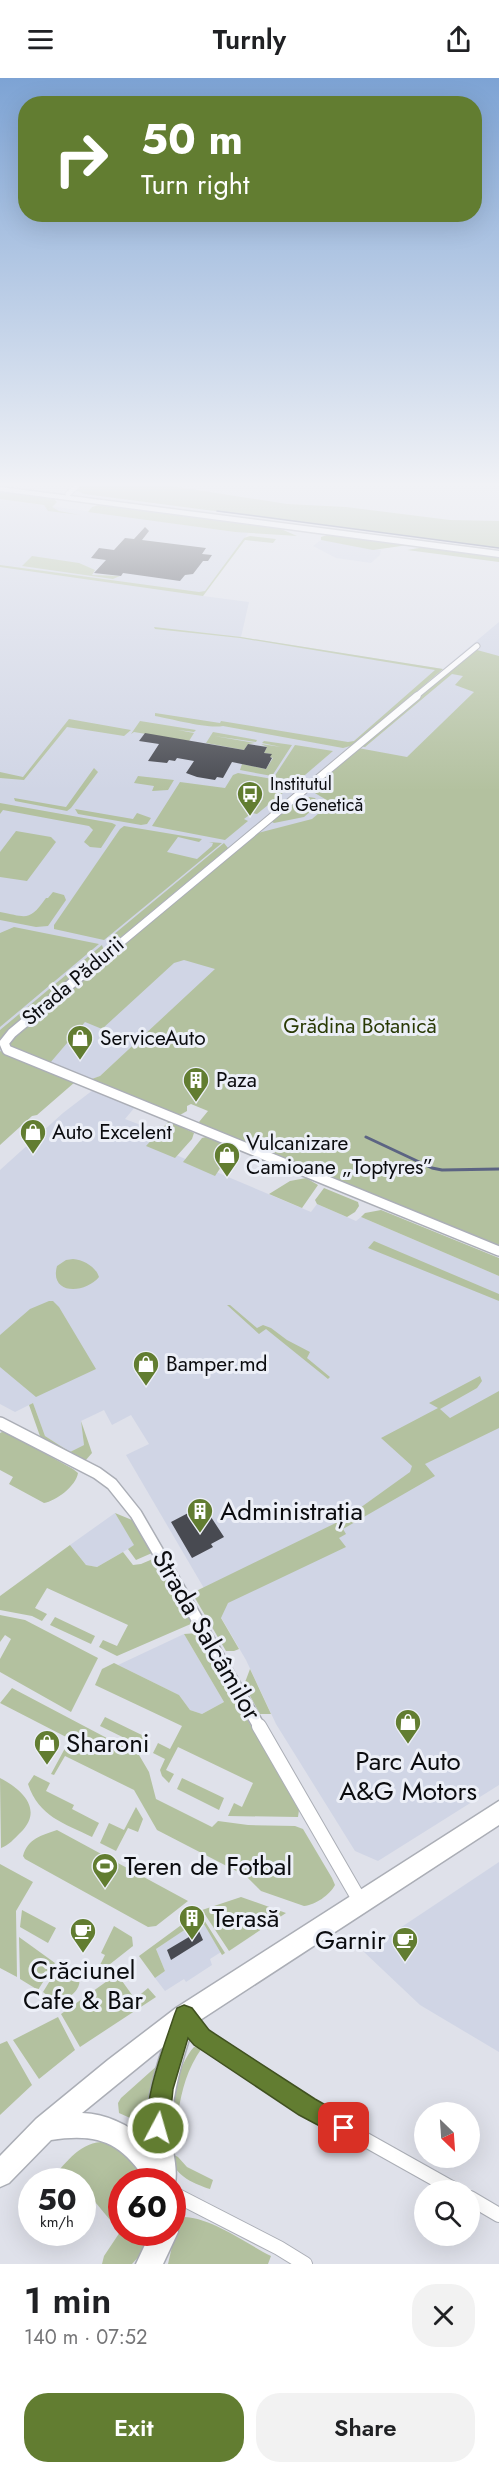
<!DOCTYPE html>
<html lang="en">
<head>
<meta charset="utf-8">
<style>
	body { margin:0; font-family:Jost,sans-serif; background:#f2f2f2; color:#202124; height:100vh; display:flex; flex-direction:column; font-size:22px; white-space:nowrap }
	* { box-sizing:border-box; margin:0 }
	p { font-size:20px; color:#757577 }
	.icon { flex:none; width:33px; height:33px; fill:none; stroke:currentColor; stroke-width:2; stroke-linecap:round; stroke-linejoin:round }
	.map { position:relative; height:2186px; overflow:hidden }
	.drawer { display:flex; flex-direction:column; background:#fff; flex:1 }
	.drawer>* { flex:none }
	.guide { position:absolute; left:18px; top:18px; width:464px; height:126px; border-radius:24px; box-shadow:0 6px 24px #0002; background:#627d31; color:#fff; overflow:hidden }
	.needle { width:39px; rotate:155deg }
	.controls { position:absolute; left:414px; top:2024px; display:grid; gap:12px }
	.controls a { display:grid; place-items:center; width:66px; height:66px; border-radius:50%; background:#fff; box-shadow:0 6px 24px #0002; font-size:30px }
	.speed { position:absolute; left:18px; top:2090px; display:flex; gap:12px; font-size:30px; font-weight:700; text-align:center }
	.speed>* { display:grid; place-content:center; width:78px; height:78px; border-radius:50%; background:#fff; box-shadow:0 6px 24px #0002; line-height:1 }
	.speed small { font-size:15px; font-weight:400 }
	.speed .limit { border:9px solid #d22; background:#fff; color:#111 }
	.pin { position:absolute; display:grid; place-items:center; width:51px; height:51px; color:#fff; margin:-26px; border-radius:12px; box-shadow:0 3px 9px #0006 }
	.me { position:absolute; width:66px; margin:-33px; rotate:6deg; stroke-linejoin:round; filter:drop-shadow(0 0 4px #0008) }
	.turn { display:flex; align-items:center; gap:21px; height:126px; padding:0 24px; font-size:27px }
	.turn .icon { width:78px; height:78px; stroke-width:2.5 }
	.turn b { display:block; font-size:42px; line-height:51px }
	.round { display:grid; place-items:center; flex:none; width:63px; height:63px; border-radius:24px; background:#f2f2f2 }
	.overview { display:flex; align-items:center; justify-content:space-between; height:102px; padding:0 24px }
	h1 { font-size:36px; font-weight:600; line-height:45px }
	.cta { display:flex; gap:12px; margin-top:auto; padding:12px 24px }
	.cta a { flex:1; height:69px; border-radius:24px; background:#627d31; color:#fff; font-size:24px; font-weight:600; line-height:69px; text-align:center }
	.cta a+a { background:#f2f2f2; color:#202124 }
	header { display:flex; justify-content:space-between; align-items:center; height:78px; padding:0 24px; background:#fff; font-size:27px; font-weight:600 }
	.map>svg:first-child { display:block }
</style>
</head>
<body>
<header><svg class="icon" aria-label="menu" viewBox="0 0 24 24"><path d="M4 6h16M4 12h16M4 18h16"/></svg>Turnly<svg class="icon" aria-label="share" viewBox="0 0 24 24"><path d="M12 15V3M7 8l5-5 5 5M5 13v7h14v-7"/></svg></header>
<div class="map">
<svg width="499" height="2186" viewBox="0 0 499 2186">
	<rect width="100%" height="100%" fill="#dfe1ea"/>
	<!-- built -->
	<path fill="#d0d5e5" d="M0 421 235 454H249L203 518 249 524 241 559 443 591 499 544V632L100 998 89 1002 49 985 0 1042Z
		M321 462 381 472 380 477 371 485 336 480 313 468Z
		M93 1012 135 1029 125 1041 159 1054 150 1066 311 1134 317 1126 356 1143 361 1139 499 1198V1707L378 1783 355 1773 276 1646 246 1582 126 1377 149 1366 131 1337 112 1347 104 1332 81 1343 84 1367 70 1374 45 1358 33 1325 15 1334 0 1326V1092L63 1035Z
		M115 1435 135 1467 97 1489 86 1487 70 1467Z
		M184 1556 224 1624 202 1636 190 1632 179 1617 118 1587Z
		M499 1784V1974L420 1927 364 1874Z
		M201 1841 221 1874 210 1881 212 1887 186 1904 184 1901 165 1913 155 1900 165 1893 156 1871Z"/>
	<!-- green -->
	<path fill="#b3c19f" d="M88 407H165L287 426 346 429 450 442 499 443V470L84 416 76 412 79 408Z
		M0 413 54 421 57 424 52 429 59 433 80 437 48 433 44 427 0 421Z
		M98 427 281 451 297 458 235 454 88 434 92 429Z
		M327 457 408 467 373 472 321 462V459Z
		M250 458 276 461 273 465 245 462 203 518 0 489V487L199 514 205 513 244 460Z
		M425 469 499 478V484L407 472Z
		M32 478 79 485 95 492 92 497 120 498 113 501 22 488Z
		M154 549 241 559 443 591 354 667 343 670 223 648C208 651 172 641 155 638V635L220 645 221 643 348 664 354 663 435 592 240 560 155 551Z
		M477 572 499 578V1167L202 1048 199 1044 208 1033 191 1026 187 1028V1033L180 1037 89 1002 100 998 215 891 184 882 174 885 102 951 85 944 50 985 12 970 10 965 13 960 254 756 312 741 326 729 325 721 308 711 358 670 407 679 474 614 455 607 463 598 452 596 365 669 359 668 464 580Z
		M69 641 131 652 124 658 67 649 24 702 0 700V694L23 699Z
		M140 643 196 652 194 654 178 652 194 655 189 663 134 654 131 656Z
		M213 654 257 662 256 664 214 658 255 665 248 666 244 672 206 665Z
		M264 663 292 667 272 698 240 692 242 686 266 691 273 680 270 679 271 676 264 675 267 669 261 666 281 669 262 665Z
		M295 667 333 673 298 703 274 699Z
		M94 690 98 694 71 730 67 733 15 723 14 720 66 729Z
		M238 695 295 705 257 736 252 735 244 741 248 743 225 762 152 748 180 704 225 710 233 697Z
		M138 698 174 702 168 712 152 713 154 708 134 705Z
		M309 719 315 720 319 726 304 739 274 745 270 743 299 720Z
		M0 725 112 745 116 747 101 770 90 769 84 764 93 752 89 748 3 732 0 736Z
		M75 731 133 741 137 735 151 740 147 746 141 747 78 736Z
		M124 748 202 761 199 764 178 759 167 774 197 781 212 768 213 765 209 764 222 765 104 862 54 851V847L120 751Z
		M16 753 51 759 56 764 27 803 0 799V774Z
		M224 765 228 770 121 859 107 862Z
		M53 814 64 817 66 822 48 848 36 849 0 842V834C27 839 29 844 46 820H48Z
		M14 849 99 866 0 949V855Z
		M102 867 104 873 0 961V952Z
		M0 973 75 1004 37 1037 32 1038 0 1067Z
		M169 1043 194 1055 192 1061 175 1080 146 1068Z
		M206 1059 228 1067 231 1074 215 1098 183 1084 202 1060Z
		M306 1100 318 1107 302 1130 269 1116 290 1103Z
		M324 1110 358 1124 359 1128 355 1134 347 1139 317 1126 315 1122Z
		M381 1132 499 1180V1198L361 1139 365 1135Z
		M374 1163 499 1216V1223L368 1170Z
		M73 1181C84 1182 96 1189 99 1199 85 1216 49 1217 57 1188L66 1182Z
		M49 1223H53L59 1229 96 1291 36 1319 0 1289V1257L30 1231Z
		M227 1227H230L257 1250 263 1247 271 1250 287 1262 310 1274 307 1280 330 1299 328 1301 266 1251 259 1256Z
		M480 1298 482 1303 477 1310 440 1331 450 1340 499 1313V1350L425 1386 435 1398 343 1451 346 1456 339 1460 346 1469 228 1525 221 1540 239 1571 234 1573H226L192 1515 346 1440 410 1394 412 1388 381 1360 438 1330 429 1325Z
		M33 1325 45 1358 70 1374 84 1367 81 1343 92 1375 85 1383 41 1361 29 1327Z
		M2 1354 8 1355 73 1391 78 1395C76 1408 56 1423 44 1425L9 1406 13 1399 0 1392V1355Z
		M115 1435 132 1442 152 1475 136 1482 128 1471 134 1467Z
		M70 1467 86 1487 97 1489 123 1474 133 1487 141 1486 155 1480 193 1545 117 1578 99 1569 103 1562 117 1568 128 1547 47 1510 35 1530 47 1536 42 1543 32 1538 0 1532V1518Z
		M0 1537 25 1542 98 1580 71 1634 0 1594V1581L11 1561 5 1557 0 1564Z
		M55 1539 95 1558 91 1566 50 1547Z
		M198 1555 299 1732 298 1739 228 1738 234 1725 242 1729 253 1705 178 1669 166 1692 174 1696 169 1705 162 1698 160 1692 165 1681 153 1675 158 1665 170 1671 182 1648 95 1607 102 1591 114 1585 179 1617 190 1632 202 1636 224 1624 184 1556Z
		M250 1591 271 1636H260L244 1607Z
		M12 1610 139 1677 149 1694 156 1721 212 1749 218 1743 248 1747 295 1748 303 1751 332 1800 335 1807C330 1817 315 1827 304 1828L261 1813 246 1798 157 1752 134 1712 65 1678 54 1697 51 1696 70 1661 0 1625Z
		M105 1639 148 1660 143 1669 100 1648Z
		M34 1697 50 1705 46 1713 74 1727 72 1731 99 1745 92 1759C64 1745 39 1739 28 1706Z
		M0 1700C23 1712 44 1732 20 1755 14 1761 9 1767 1 1770Z
		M182 1700 224 1720 219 1732 177 1711Z
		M136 1729 143 1741 138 1754 128 1750 116 1773 100 1765 109 1745 124 1752Z
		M57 1752 188 1823 156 1848 148 1849 25 1781 23 1778C28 1760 41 1758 57 1752Z
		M0 1786 33 1804 16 1833 17 1899 0 1890Z
		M241 1819 286 1835 229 1873 202 1832Z
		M22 1832 56 1850 48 1865 20 1849Z
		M199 1834 225 1875 222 1877 201 1841 156 1871 165 1893 155 1900 139 1878Z
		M114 1848 132 1859 133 1868 100 1894 97 1893 105 1877 101 1875Z
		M19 1859 55 1885 38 1912 20 1901Z
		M59 1888 79 1901C82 1911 67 1924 56 1922 52 1921 47 1917 43 1914Z
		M117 1896 135 1921 148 1910 156 1919 80 1969 61 1936Z
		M58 1939 75 1972 39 2001 13 1962Z
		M7 1963 32 2007 0 2037V1966Z
		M194 1969 202 1970C187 1991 182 2011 178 2036 176 2043 176 2053 170 2057 168 2033 177 1987 194 1969Z
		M159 1986 148 2048 119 2035 118 2025 121 2020Z
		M101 2064C122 2069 136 2084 146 2103H122V2154H148L142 2175 132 2186H102L104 2178 120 2154 91 2119 83 2126 82 2103H49C65 2087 77 2066 101 2064Z
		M174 2077 178 2079 187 2089 213 2102 210 2111C195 2106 169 2096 174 2077Z
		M185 2139C214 2141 245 2165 271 2178L268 2186H168L177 2147Z"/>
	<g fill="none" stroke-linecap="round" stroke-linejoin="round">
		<!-- stream-far1 -->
		<path stroke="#5c6483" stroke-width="1.5" d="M217 433 499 470"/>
		<!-- stream -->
		<path stroke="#5c6483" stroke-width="3" d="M366 1059 432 1090 442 1092 499 1091"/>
	</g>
	<!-- building -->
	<path fill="#484a51" d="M145 449 149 453 142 462 206 470 202 476 212 477 208 483H203L193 496 185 497 180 503 123 495 121 498 94 495 106 482 91 480 99 470 114 472 125 460 134 461Z
		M145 655 244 672 248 666 267 669 264 675 272 676 270 679 272 680 266 691 232 684 223 700 217 699 215 702 197 699 186 695 194 683 177 680 175 683 169 682 167 685 148 683 159 666 139 663Z
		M192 1433 199 1445 211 1439 224 1459 211 1466 213 1469 192 1480 171 1444Z
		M199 1853 203 1862 171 1882 167 1872Z"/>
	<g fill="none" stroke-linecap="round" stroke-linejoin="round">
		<!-- minor-far4 casing -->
		<g stroke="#abaeb6" stroke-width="7">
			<path id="minor-far4" d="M68 416 78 407
				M415 619 477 568"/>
		</g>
		<!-- minor-far3 casing -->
		<g stroke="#abaeb6" stroke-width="9">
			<path id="minor-far3" d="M94 887 417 618"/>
		</g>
		<!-- minor-far2 casing -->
		<g stroke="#abaeb6" stroke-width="12">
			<path id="minor-far2" d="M96 885 12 955 4 965 7 972 499 1173"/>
		</g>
		<!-- minor-far1 casing -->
		<g stroke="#abaeb6" stroke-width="14">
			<path id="minor-far1" d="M0 1345 97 1395 112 1406 136 1436 260 1650"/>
		</g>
		<!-- minor casing -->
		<g stroke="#abaeb6" stroke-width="16">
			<path id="minor" d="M259 1648 360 1823
				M186 1939 201 1959 307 2029 455 2112
				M172 2115 279 2170 305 2186
				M470 2120 499 2137"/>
		</g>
		<!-- primary casing -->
		<g stroke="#abaeb6" stroke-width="3">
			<path id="primary" d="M0 409 499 473V479L0 413Z
				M499 1723V1747L194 1946C183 1979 173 2011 171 2047 169 2068 181 2092 173 2112L172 2103H146C121 2063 96 2055 51 2062L9 2105 0 2109V2078L36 2041 108 1982 176 1930ZM163 1969C153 2000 144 2031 147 2063 129 2047 107 2036 82 2035Z
				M172 2144 178 2154 163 2186H136L151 2154H172Z"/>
		</g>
		<!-- minor-far4 -->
		<use href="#minor-far4" stroke="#fff" stroke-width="5"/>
		<!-- minor-far3 -->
		<use href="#minor-far3" stroke="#fff" stroke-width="7"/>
		<!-- minor-far2 -->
		<use href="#minor-far2" stroke="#fff" stroke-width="9"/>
		<!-- minor-far1 -->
		<use href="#minor-far1" stroke="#fff" stroke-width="11"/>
		<!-- minor -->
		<use href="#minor" stroke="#fff" stroke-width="14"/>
		<!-- primary -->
		<use href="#primary" fill="#fff" fill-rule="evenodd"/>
	</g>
	<!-- sky -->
	<linearGradient id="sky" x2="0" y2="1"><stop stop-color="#7da3d4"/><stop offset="0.57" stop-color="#f1f2f6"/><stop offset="1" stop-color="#f1f2f6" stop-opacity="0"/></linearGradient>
	<rect width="499" height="713" fill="url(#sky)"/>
	<!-- route -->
	<path fill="#627d31" stroke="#405120" stroke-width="1.5" d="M184 1927 192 1930 209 1952 315 2021 352 2042 355 2050 352 2058 344 2061 299 2037 194 1967 188 1960 173 2011 169 2050 166 2058 158 2061 150 2058C139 2031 165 1966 174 1938L177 1930Z"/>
	<!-- icons -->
	<defs>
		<g id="bus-pin" transform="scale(1.35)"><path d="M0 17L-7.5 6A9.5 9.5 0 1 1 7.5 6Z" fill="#627d31" stroke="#eceff7"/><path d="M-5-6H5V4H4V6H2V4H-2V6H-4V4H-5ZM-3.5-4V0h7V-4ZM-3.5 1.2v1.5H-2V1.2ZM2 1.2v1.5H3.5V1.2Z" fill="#fff"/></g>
		<g id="shop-pin" transform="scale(1.35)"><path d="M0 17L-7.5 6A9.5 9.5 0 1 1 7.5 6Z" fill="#627d31" stroke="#eceff7"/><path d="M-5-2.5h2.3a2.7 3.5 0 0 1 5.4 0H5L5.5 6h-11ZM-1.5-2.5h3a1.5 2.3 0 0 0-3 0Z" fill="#fff"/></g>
		<g id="building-pin" transform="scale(1.35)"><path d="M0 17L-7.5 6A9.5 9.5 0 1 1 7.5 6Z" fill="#627d31" stroke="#eceff7"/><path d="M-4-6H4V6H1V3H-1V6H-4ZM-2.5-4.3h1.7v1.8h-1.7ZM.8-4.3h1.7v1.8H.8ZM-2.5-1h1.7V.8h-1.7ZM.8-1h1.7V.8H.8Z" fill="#fff"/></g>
		<g id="stadium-pin" transform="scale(1.35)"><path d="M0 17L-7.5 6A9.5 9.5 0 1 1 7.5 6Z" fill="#627d31" stroke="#eceff7"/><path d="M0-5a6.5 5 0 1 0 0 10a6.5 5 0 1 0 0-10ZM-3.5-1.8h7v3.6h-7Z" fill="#fff"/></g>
		<g id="cafe-pin" transform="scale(1.35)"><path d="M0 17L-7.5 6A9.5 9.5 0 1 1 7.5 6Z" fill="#627d31" stroke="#eceff7"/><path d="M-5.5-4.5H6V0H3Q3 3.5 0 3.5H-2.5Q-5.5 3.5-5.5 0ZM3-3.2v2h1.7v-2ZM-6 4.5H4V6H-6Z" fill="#fff"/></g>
	</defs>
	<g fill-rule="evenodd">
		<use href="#bus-pin" x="250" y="716"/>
		<use href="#shop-pin" x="80" y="960"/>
		<use href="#building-pin" x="196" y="1002"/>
		<use href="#shop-pin" x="33" y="1054"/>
		<use href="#shop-pin" x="227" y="1077"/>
		<use href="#shop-pin" x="146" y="1286"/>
		<use href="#building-pin" x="200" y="1433"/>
		<use href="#shop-pin" x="408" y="1644"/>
		<use href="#shop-pin" x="47" y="1665"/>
		<use href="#stadium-pin" x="105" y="1788"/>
		<use href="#building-pin" x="192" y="1840"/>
		<use href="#cafe-pin" x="83" y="1853"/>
		<use href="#cafe-pin" x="405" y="1862"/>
	</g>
	<g text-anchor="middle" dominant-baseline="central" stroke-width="6" stroke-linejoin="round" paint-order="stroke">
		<!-- far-poi labels -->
		<g font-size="18" fill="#0b0c0f" stroke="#eceff7" text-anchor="start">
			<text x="270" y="706">Institutul<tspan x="270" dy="21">de Genetică</tspan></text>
		</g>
		<!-- street labels -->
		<g font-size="21" fill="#0b0c0f" stroke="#eceff7">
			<text transform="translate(73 903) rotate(-40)">Strada Pădurii</text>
		</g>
		<!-- park labels -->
		<g font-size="21" fill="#293a05" stroke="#eceff7">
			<text x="360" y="948">Grădina Botanică</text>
		</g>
		<!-- poi labels -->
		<g font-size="21" fill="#0b0c0f" stroke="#eceff7" text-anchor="start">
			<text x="100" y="960">ServiceAuto</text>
			<text x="216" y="1002">Paza</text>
			<text x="52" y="1054">Auto Excelent</text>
			<text x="246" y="1065">Vulcanizare<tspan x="246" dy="24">Camioane „Toptyres”</tspan></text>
			<text x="166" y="1286">Bamper.md</text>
		</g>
		<!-- near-poi labels -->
		<g font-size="26" fill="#0b0c0f" stroke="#eceff7" text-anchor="start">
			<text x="220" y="1433">Administrația</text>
			<text x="66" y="1665">Sharoni</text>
			<text x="408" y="1683" text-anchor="middle">Parc Auto<tspan x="408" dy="30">A&amp;G Motors</tspan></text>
			<text x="124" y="1788">Teren de Fotbal</text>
			<text x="212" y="1840">Terasă</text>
			<text x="386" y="1862" text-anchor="end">Garnir</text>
			<text x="83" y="1892" text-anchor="middle">Crăciunel<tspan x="83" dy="30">Cafe &amp; Bar</tspan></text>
		</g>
		<!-- near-street labels -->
		<g font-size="26" fill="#0b0c0f" stroke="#eceff7">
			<text transform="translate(207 1557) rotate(60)">Strada Salcâmilor</text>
		</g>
	</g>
</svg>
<div class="controls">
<a><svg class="needle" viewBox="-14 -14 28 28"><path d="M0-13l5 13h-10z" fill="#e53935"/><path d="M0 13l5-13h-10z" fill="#757577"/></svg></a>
<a><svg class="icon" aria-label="search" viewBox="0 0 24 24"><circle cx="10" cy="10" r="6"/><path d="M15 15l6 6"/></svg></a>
</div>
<div class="speed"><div>50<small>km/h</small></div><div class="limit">60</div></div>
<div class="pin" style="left:344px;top:2050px;background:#d93025"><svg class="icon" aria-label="arrive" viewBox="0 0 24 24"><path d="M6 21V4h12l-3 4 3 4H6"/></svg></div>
<svg class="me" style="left:158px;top:2050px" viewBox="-20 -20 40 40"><circle r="17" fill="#627d31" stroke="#fff" stroke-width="3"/><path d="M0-11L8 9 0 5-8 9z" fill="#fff"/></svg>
<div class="guide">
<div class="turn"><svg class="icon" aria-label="right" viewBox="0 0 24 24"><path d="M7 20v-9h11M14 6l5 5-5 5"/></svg><div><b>50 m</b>Turn right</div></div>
</div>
</div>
<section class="drawer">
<div class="overview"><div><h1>1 min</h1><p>140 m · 07:52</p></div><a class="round"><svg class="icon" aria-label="close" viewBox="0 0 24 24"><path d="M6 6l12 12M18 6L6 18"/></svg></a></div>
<div class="cta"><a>Exit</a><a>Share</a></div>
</section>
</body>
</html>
